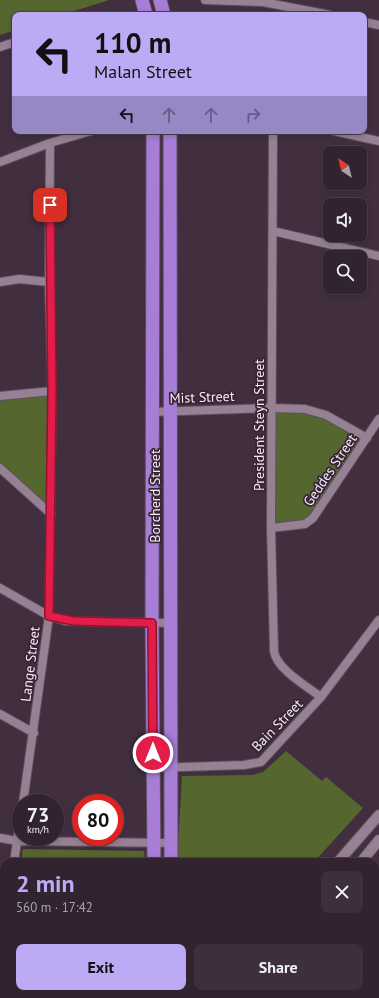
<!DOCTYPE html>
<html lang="en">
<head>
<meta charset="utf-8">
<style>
	body { margin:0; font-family:"PT Sans",sans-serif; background:#3d2f3c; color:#f1f3f6; height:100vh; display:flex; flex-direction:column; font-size:15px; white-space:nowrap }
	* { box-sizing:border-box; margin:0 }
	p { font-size:13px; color:#a8a4ab }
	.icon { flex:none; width:22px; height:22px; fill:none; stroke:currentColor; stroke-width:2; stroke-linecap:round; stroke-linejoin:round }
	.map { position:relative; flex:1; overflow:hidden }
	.panel { position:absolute; left:0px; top:858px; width:379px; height:140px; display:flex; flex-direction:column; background:#312330; border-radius:12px 12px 0 0; box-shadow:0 2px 6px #0003,0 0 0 1px #4c404c }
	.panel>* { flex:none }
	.hud { position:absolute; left:12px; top:12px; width:355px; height:122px; border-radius:8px; box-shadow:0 2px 6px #0003,0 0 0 1px #4c404c; background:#bcaaf5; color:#111; overflow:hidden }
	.needle { width:26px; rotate:325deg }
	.fabs { position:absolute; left:323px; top:146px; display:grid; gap:8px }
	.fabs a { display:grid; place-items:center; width:44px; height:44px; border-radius:8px; background:#312330; box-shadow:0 2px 6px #0003,0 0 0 1px #4c404c; font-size:20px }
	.speed { position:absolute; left:12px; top:794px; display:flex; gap:8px; font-size:20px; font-weight:700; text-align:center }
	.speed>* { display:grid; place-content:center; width:52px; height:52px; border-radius:50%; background:#312330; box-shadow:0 2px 6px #0003,0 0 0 1px #4c404c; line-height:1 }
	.speed small { font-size:10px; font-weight:400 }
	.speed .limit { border:6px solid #d22; background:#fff; color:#111 }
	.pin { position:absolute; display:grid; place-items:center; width:34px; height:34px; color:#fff; margin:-17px; border-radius:8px; box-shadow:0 2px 6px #0006 }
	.me { position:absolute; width:44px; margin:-22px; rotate:0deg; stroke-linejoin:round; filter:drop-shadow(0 0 3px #0008) }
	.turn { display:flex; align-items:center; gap:14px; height:84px; padding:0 16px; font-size:18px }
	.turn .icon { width:52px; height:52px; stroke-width:2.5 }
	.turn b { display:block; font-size:28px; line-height:34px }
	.lanes { display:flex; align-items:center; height:38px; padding:0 16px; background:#0003; justify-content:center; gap:20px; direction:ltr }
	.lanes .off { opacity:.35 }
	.round { display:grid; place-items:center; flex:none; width:42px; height:42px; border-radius:8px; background:#3d2f3c }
	.summary { display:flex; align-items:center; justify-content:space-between; height:68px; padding:0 16px }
	h1 { font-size:24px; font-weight:600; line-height:30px; color:#bcaaf5 }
	.button { display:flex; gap:8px; margin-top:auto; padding:8px 16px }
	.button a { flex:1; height:46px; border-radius:8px; background:#bcaaf5; color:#111; font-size:16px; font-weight:600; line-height:46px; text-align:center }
	.button a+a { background:#3d2f3c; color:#f1f3f6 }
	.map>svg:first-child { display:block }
</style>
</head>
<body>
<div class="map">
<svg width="379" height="998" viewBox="0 0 379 998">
	<rect width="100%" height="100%" fill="#412f40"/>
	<!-- green -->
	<path fill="#55662f" d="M0 0H109L62 15H15V30L0 35Z
		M49 393 50 512 0 468V394Z
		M273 410H304L320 415 365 441 315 518 273 525Z
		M286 751 322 781 326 777 363 808 314 862H177L182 776 252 775 263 772Z
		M23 849 144 851 145 862H21Z
		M27 994H222L223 998H30Z"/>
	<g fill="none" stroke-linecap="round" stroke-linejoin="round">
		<!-- minor casing -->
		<g stroke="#5d4e5d" stroke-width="10">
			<path id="minor" d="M205 0 263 2 330 15
				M364 22 379 25
				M0 47 15 42
				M273 131 271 528 274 651C276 669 308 687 321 697
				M334 131 379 141
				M0 162 50 143 91 131
				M273 231 379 256
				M0 282 19 279 49 282
				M0 396 52 391
				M151 412 272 408 305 409 326 415 367 438
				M0 468 51 514
				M271 528 305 524 313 518 379 419
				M0 588 49 616 66 621 170 623
				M0 714 34 733
				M153 768 244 765 261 762 321 697 379 620
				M23 803 49 616 52 391 49 282 50 143
				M0 838 17 841 171 843
				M14 862 21 815
				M375 913 379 909
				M0 945 4 932
				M373 994 379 995"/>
		</g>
		<!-- tertiary casing -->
		<g stroke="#5d4e5d" stroke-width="12">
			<path id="tertiary" d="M338 862 379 815
				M361 862 379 840"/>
		</g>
		<!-- trunk casing -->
		<g stroke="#5d4e5d" stroke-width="15">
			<path id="trunk" d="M142 0 146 15
				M160 0 164 15
				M153 131 152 623 154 862
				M170 131 171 862
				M248 994H255
				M238 998V994"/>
		</g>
		<!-- minor -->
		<use href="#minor" stroke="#968194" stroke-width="8"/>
		<!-- tertiary -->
		<use href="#tertiary" stroke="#968194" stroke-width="10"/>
		<!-- trunk -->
		<use href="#trunk" stroke="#a77dd6" stroke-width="13"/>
	</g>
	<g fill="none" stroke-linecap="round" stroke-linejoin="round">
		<!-- route casing -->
		<g stroke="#92132f" stroke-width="10">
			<path id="route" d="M50 205 52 391 49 616 74 621 152 623 153 753"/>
		</g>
		<!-- route -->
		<use href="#route" stroke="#e11d48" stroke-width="7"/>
	</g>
	<g text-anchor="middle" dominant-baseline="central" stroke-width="3.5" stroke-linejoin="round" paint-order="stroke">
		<!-- street labels -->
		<g font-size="14" fill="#f7ebf6" stroke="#372536">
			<text transform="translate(202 397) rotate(-2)">Mist Street</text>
			<text transform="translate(259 425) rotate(-90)">President Steyn Street</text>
			<text transform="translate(330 470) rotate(-56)">Geddes Street</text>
			<text transform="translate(155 496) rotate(-90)">Borcherd Street</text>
			<text transform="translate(30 664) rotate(-83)">Lange Street</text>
			<text transform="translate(277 725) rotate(-46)">Bain Street</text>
		</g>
	</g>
</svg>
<div class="fabs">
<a><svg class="needle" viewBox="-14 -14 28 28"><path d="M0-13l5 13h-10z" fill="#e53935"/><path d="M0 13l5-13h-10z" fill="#a8a4ab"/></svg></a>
<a><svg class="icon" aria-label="sound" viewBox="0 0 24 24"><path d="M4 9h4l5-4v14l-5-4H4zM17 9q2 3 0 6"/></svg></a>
<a><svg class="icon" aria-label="search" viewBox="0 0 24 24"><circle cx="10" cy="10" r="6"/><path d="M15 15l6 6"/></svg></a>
</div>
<div class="speed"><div>73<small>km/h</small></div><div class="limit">80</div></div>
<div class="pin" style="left:50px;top:205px;background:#d93025"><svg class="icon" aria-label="arrive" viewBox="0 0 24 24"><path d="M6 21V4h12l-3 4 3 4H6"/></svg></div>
<svg class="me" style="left:153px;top:753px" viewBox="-20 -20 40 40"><circle r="17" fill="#e11d48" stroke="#fff" stroke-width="3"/><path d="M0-11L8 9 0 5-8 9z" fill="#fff"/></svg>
<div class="hud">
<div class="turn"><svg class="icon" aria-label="left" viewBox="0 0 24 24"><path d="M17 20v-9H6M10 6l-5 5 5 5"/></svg><div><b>110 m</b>Malan Street</div></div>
<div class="lanes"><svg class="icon" aria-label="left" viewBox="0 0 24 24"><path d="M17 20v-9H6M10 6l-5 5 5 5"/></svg><svg class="icon off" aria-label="ahead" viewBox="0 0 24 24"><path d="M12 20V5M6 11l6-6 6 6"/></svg><svg class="icon off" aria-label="ahead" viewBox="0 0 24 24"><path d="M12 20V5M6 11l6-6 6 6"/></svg><svg class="icon off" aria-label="right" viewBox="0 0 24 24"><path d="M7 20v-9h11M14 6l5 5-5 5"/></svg></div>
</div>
<section class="panel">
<div class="summary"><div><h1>2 min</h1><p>560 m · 17:42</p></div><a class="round"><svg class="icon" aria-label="close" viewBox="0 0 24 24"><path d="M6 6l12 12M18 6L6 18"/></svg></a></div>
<div class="button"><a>Exit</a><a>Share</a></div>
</section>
</div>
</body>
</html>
